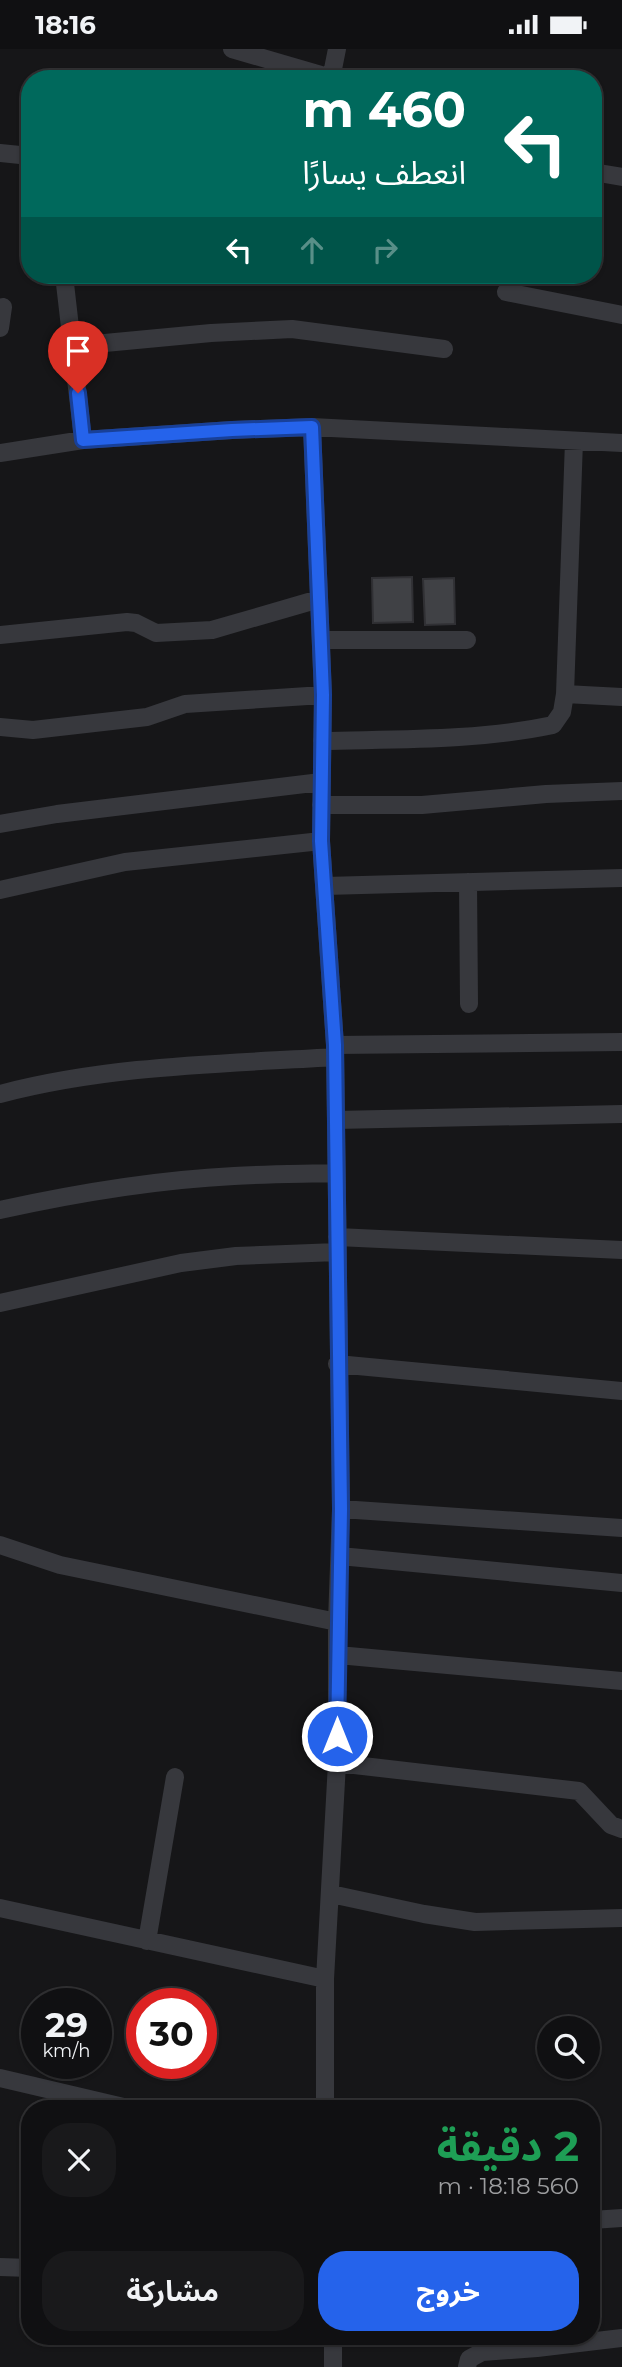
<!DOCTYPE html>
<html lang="ar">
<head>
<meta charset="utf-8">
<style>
	body { margin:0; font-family:Montserrat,"Noto Sans Arabic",sans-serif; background:#19191b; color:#f1f3f6; direction:rtl; height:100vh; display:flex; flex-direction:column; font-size:26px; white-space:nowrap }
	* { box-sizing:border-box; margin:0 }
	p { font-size:23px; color:#9c9d9f }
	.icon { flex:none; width:38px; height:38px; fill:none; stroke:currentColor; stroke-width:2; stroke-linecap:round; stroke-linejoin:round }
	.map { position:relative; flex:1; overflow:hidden; direction:ltr }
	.side { position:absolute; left:21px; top:2051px; width:579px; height:245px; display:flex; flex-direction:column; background:#101012; border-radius:28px; box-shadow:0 2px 5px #0004,0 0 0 2px #303032; direction:rtl }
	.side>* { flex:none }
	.hud { position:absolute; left:21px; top:21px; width:581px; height:214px; border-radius:28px; box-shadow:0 2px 5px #0004,0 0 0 2px #303032; direction:rtl; background:#00695c; color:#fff; overflow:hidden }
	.fabs { position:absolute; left:537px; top:1967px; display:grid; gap:14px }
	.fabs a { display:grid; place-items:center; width:63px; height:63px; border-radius:50%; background:#101012; box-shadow:0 2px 5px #0004,0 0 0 2px #303032; font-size:35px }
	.speed { position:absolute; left:21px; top:1939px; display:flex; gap:14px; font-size:35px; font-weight:700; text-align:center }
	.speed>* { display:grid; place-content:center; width:91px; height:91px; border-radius:50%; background:#101012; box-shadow:0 2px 5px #0004,0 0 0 2px #303032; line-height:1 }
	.speed small { font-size:18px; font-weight:400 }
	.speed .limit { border:10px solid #d22; background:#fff; color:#111 }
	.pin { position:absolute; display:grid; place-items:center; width:60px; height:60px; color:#fff; margin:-72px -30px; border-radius:50% 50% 50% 0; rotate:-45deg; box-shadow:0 0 7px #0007 }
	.pin .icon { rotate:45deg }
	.me { position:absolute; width:77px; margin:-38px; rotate:0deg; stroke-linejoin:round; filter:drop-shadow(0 0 5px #0008) }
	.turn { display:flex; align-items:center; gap:24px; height:147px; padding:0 21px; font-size:32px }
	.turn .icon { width:91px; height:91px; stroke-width:2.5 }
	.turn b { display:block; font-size:49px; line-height:60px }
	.lanes { display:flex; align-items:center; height:66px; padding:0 21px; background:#0003; justify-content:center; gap:35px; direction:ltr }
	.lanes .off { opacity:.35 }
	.round { display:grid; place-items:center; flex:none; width:74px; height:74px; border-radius:28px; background:#19191b }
	.headline { display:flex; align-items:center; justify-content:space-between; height:119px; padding:0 21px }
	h1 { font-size:42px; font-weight:700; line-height:52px; color:#1e9e55 }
	.action { display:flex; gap:14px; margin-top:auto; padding:14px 21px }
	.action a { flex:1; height:80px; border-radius:28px; background:#2563eb; color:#fff; font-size:28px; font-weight:700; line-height:80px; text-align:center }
	.action a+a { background:#19191b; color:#f1f3f6 }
	.status { display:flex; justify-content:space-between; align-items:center; height:49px; padding:0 35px; background:#101012; direction:ltr }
	.status svg { height:19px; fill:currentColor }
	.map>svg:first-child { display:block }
</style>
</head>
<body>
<div class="status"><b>18:16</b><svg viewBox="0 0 49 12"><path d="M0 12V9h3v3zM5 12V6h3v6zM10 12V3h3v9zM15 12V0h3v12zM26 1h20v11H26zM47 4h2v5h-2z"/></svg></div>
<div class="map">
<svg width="622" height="2318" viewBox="0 0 622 2318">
	<rect width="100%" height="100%" fill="#161618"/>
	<!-- building -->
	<path fill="#404145" stroke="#303034" stroke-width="2" d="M412 528 413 573 373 574 372 529Z
		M454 529 455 575 425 576 423 530Z"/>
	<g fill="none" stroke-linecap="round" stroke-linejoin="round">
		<!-- street -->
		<path stroke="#37383d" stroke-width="18" d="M232 0 331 29
			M331 30 337 0
			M0 104 30 107
			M593 123 622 128
			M64 226 83 391
			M506 243 622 266
			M0 279 3 258
			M73 297 211 284 292 280 444 300
			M312 378 323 646 321 792 335 996 341 1460 337 1573V1714L325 1930V2060
			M0 404 83 391 232 381 312 378 622 394
			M0 586 127 573 136 574 156 584 212 581 319 550
			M321 591H467
			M565 645 622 648
			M0 678 33 681 147 668 185 655 323 646
			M322 692C399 690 477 692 553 676L562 663 565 645 574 392
			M321 756H422L546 745 622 742
			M0 775 57 765 321 733
			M468 833 469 955
			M325 837 622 829
			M0 841 125 813 321 792
			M335 996 622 993
			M0 1045C110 1016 223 1015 335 1008
			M336 1071 622 1065
			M0 1161C77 1144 155 1131 234 1127 268 1125 302 1125 336 1124
			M337 1188 622 1201
			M0 1254 181 1214 236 1207 337 1203
			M337 1315 622 1342
			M341 1460 622 1479
			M0 1496 60 1516 337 1573
			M340 1507 622 1534
			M338 1606 622 1632
			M337 1714 579 1742 611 1776 622 1780
			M331 1845 424 1865 475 1873 622 1869
			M0 1859 325 1930
			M147 1892 175 1728
			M0 2029 132 2060
			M592 2171 622 2169
			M0 2218 30 2219
			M333 2287V2318
			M467 2318 469 2310 482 2303 537 2299 622 2289"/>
	</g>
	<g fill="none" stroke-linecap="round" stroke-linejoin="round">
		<!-- route casing -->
		<g stroke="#184099" stroke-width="18">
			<path id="route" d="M78 344 83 391 232 381 312 378 323 646 321 792 335 996 341 1460 337 1687"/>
		</g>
		<!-- route -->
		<use href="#route" stroke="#2563eb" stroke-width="12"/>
	</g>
</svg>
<div class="fabs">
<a><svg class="icon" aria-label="search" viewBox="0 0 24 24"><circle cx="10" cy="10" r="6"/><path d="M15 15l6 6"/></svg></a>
</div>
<div class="speed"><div>29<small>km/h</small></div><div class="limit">30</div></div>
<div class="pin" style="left:78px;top:344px;background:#d93025"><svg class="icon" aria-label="arrive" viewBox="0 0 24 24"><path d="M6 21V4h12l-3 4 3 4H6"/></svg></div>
<svg class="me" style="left:337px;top:1687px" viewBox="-20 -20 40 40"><circle r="17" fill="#2563eb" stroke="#fff" stroke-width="3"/><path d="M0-11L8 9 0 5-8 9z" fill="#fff"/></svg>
<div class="hud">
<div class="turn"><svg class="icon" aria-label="left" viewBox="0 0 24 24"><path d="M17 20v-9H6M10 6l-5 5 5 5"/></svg><div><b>460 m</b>انعطف يسارًا</div></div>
<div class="lanes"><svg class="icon" aria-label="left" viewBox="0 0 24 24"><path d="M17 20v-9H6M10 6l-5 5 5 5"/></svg><svg class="icon off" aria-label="ahead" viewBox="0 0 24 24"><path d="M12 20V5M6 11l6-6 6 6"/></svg><svg class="icon off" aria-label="right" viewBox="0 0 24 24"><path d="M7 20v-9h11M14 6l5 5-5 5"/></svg></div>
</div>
<section class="side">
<div class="headline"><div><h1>2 دقيقة</h1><p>560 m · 18:18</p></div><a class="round"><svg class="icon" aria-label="close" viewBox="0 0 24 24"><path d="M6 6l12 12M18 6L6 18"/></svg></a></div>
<div class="action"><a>خروج</a><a>مشاركة</a></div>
</section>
</div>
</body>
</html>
